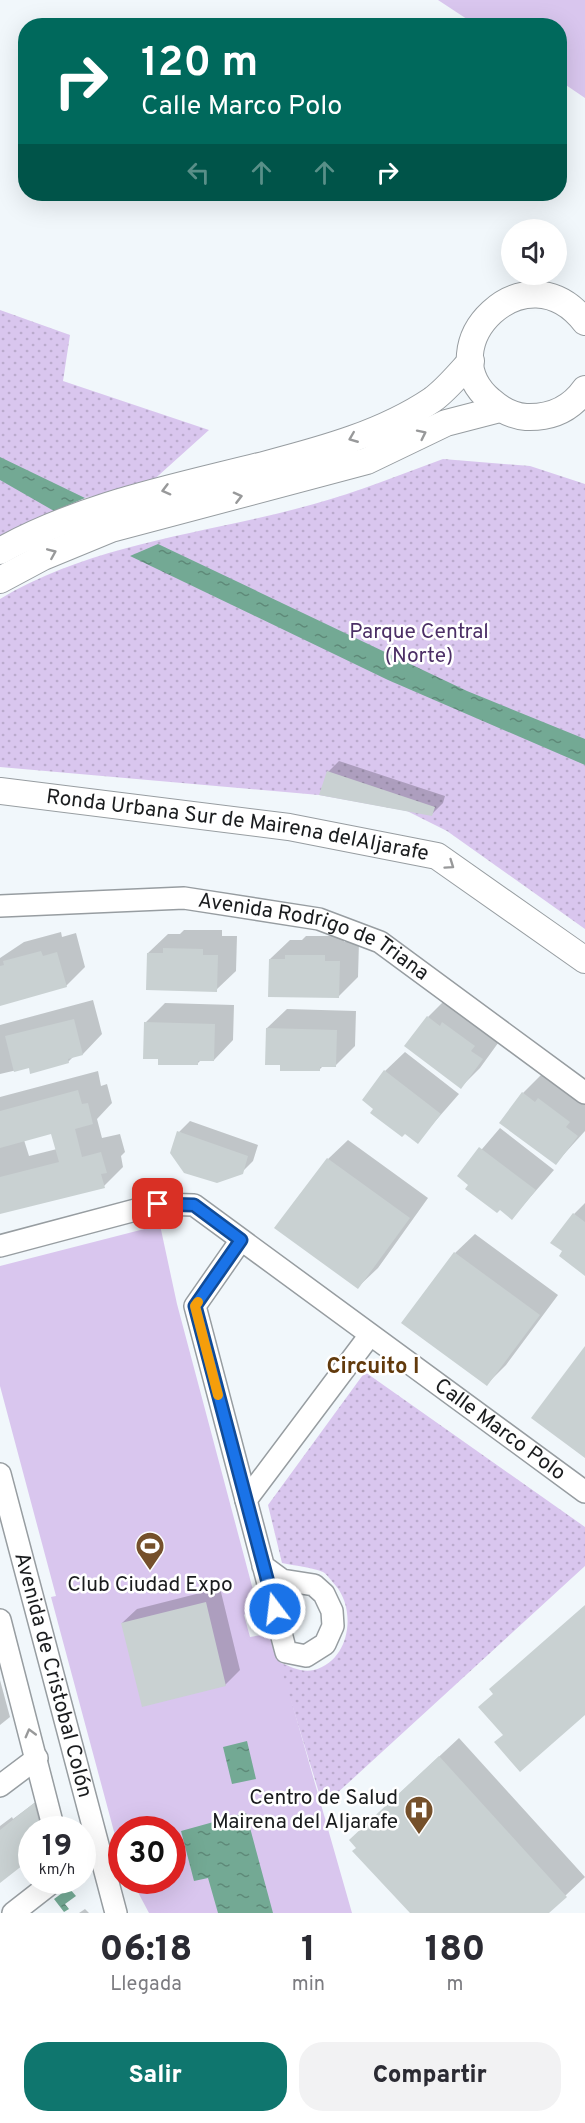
<!DOCTYPE html>
<html lang="es">
<head>
<meta charset="utf-8">
<style>
	body { margin:0; font-family:Overpass,sans-serif; background:#f2f2f3; color:#2b2b33; height:100vh; display:flex; flex-direction:column; font-size:22px; white-space:nowrap }
	* { box-sizing:border-box; margin:0 }
	p { font-size:20px; color:#7c7c81 }
	.icon { flex:none; width:33px; height:33px; fill:none; stroke:currentColor; stroke-width:2; stroke-linecap:round; stroke-linejoin:round }
	.map { position:relative; height:1913px; overflow:hidden }
	.side { display:flex; flex-direction:column; background:#fff; flex:1 }
	.side>* { flex:none }
	.banner { position:absolute; left:18px; top:18px; width:549px; height:183px; border-radius:24px; box-shadow:0 6px 24px #0002; background:#00695c; color:#fff; overflow:hidden }
	.controls { position:absolute; left:501px; top:219px; display:grid; gap:12px }
	.controls a { display:grid; place-items:center; width:66px; height:66px; border-radius:50%; background:#fff; box-shadow:0 6px 24px #0002; font-size:30px }
	.speed { position:absolute; left:18px; top:1816px; display:flex; gap:12px; font-size:30px; font-weight:700; text-align:center }
	.speed>* { display:grid; place-content:center; width:78px; height:78px; border-radius:50%; background:#fff; box-shadow:0 6px 24px #0002; line-height:1 }
	.speed small { font-size:15px; font-weight:400 }
	.speed .limit { border:9px solid #d22; background:#fff; color:#111 }
	.pin { position:absolute; display:grid; place-items:center; width:51px; height:51px; color:#fff; margin:-26px; border-radius:12px; box-shadow:0 3px 9px #0006 }
	.me { position:absolute; width:66px; margin:-33px; rotate:345deg; stroke-linejoin:round; filter:drop-shadow(0 0 4px #0008) }
	.turn { display:flex; align-items:center; gap:21px; height:126px; padding:0 24px; font-size:27px }
	.turn .icon { width:78px; height:78px; stroke-width:2.5 }
	.turn b { display:block; font-size:42px; line-height:51px }
	.lanes { display:flex; align-items:center; height:57px; padding:0 24px; background:#0003; justify-content:center; gap:30px; direction:ltr }
	.lanes .off { opacity:.35 }
	.eta { display:flex; justify-content:space-evenly; align-items:center; height:102px; text-align:center }
	.eta b { font-size:36px; font-weight:800; line-height:42px }
	.button { display:flex; gap:12px; margin-top:auto; padding:12px 24px }
	.button a { flex:1; height:69px; border-radius:24px; background:#0f766e; color:#fff; font-size:24px; font-weight:800; line-height:69px; text-align:center }
	.button a+a { background:#f2f2f3; color:#2b2b33 }
	.map>svg:first-child { display:block }
</style>
</head>
<body>
<div class="map">
<svg width="585" height="1913" viewBox="0 0 585 1913">
	<defs>
		<pattern id="park-dots" width="8" height="8" patternUnits="userSpaceOnUse" patternTransform="scale(1.5)"><rect width="8" height="8" fill="#d9c6ee"/><path d="M2 2h.1M6 6h.1" fill="none" stroke="#baaacc" stroke-width="1.8" stroke-linecap="round"/></pattern>
		<pattern id="water-ripples" width="26" height="14" patternUnits="userSpaceOnUse" patternTransform="scale(1.5)"><rect width="26" height="14" fill="#73a994"/><path d="M2 4q2-2 4 0t4 0M15 11q2-2 4 0t4 0" fill="none" stroke="#5e8978"/></pattern>
	</defs>
	<rect width="100%" height="100%" fill="#f1f7fb"/>
	<!-- grass -->
	<path fill="#d9c6ee" d="M438 0H585V98L560 81V26L476 25Z
		M160 1225 177 1304 257 1605 244 1615 250 1637 272 1633 352 1913H149L132 1881H172V1830H122L121 1858 120 1854 51 1597 56 1596 0 1386V1266Z"/>
	<!-- park -->
	<path fill="url(#park-dots)" d="M0 310 70 335 63 381 209 430 149 484 85 498 19 526 0 537Z
		M443 459 530 466 585 484V929L447 831 407 811 319 795 0 767V599C95 542 208 534 314 504 357 492 400 475 443 459Z
		M365 1372 585 1527V1566L323 1806 279 1662C291 1667 302 1673 314 1670 351 1660 356 1610 336 1586 332 1582 328 1575 323 1572 311 1567 295 1566 282 1563L268 1505Z"/>
	<!-- water -->
	<path fill="url(#water-ripples)" d="M0 457 85 498 54 511 0 480Z
		M158 544 467 691 585 739V765L388 680 130 556Z
		M247 1741 256 1779 232 1784 223 1747Z
		M246 1813 273 1913H218L208 1878 194 1881 181 1831Z
		M69 1888 76 1896 65 1904 69 1909 64 1912 54 1899Z"/>
	<!-- shadow -->
	<path fill="#0003" fill-rule="evenodd" d="M339 761 445 796 443 803 432 814 328 772Z
		M184 930H222V936H237L236 971 216 990 148 953 168 934H180Z
		M61 932 62 937 76 933 85 967 66 986 0 1004V958L24 942Z
		M306 936H344V942H359L358 977 339 996 270 959 290 940H302Z
		M447 998 501 1039 480 1068 461 1087 428 1017Z
		M93 1000 102 1034 83 1054 74 1056 68 1062 30 1067 0 1074V1025Z
		M165 1003 234 1005 233 1040 214 1060 202 1059 197 1064 160 1058 146 1022Z
		M287 1009 356 1011 355 1046 335 1066 324 1065 319 1070 281 1064 267 1028Z
		M405 1052 459 1094 417 1142 385 1071Z
		M98 1071 101 1086 107 1084 112 1103 97 1119 102 1138 120 1134 125 1152 121 1156 123 1167 104 1186 0 1213V1097ZM52 1132 57 1149 29 1156 24 1140Z
		M542 1074 585 1100V1131L556 1163 523 1093Z
		M190 1121 258 1145 253 1161 242 1172 179 1132Z
		M500 1128 554 1170 512 1218 459 1176Z
		M348 1140 428 1198 378 1268 358 1287 328 1159Z
		M585 1203V1274L574 1214Z
		M475 1234 558 1295 506 1365 487 1384 455 1253Z
		M220 1588 240 1670 225 1685 122 1623 137 1609Z
		M0 1680 10 1717 0 1725Z
		M459 1738 585 1877 547 1913H412L370 1821Z
		M41 1798 51 1830H32L0 1880V1826L12 1817 13 1819Z
		M85 1909 89 1913H79Z"/>
	<!-- building -->
	<path fill="#c9d1d2" d="M327 771 435 807 432 816 319 795Z
		M163 948 203 949V955H218L217 992 146 990 147 953H163Z
		M41 951 43 956 57 952 67 987 0 1006V966L4 965 3 961Z
		M285 955H325V961H340L339 998 268 997 269 959H285Z
		M427 1016 440 1026 442 1022 475 1046 471 1051 483 1059 461 1089 404 1046Z
		M74 1019 83 1055 68 1059 69 1063 30 1074 29 1068 14 1072 5 1036Z
		M144 1022 215 1024 214 1061H198V1065H158V1059H143Z
		M266 1028 337 1030 336 1067H320V1071H280V1065H265Z
		M384 1070 441 1114 418 1144 405 1134 402 1137 370 1113 373 1109 362 1100Z
		M78 1090 82 1104 88 1103 93 1124 75 1129 82 1157 101 1152 107 1173 101 1174 105 1188 0 1214V1177L59 1162 51 1134 0 1148V1111Z
		M522 1092 535 1102 538 1098 570 1122 566 1127 578 1136 556 1165 499 1123Z
		M177 1131 248 1156 243 1174 217 1183 184 1173 170 1153Z
		M479 1147 536 1190 512 1220 500 1210 497 1213 465 1189 468 1185 457 1176Z
		M327 1158 410 1218 358 1289 274 1228Z
		M573 1213 585 1222V1276L559 1256 562 1251 550 1243Z
		M454 1252 540 1315 487 1386 401 1323Z
		M585 1346V1458L531 1418Z
		M206 1602 226 1686 142 1707 121 1623Z
		M585 1605V1715L520 1772 494 1742 503 1735 478 1707 493 1694 489 1689Z
		M439 1756 567 1897 549 1913H410L352 1851 356 1848 349 1840Z
		M34 1803 41 1830H32V1858L0 1883V1830Z"/>
	<g fill="none" stroke-linecap="round" stroke-linejoin="round">
		<!-- minor casing -->
		<g stroke="#979da1" stroke-width="24">
			<g id="minor">
				<path id="s1" d="M0 906 184 898 319 919 380 942 585 1093"/>
				<path d="M241 1240 195 1306 286 1652 306 1656 325 1644 333 1626 332 1611 324 1594 314 1585 282 1580 263 1566"/>
				<path id="s2" d="M0 1246 158 1204 194 1205 585 1492"/>
				<path id="s3" d="M0 1474 116 1913"/>
				<path d="M246 1500 370 1335"/>
				<path d="M0 1620 54 1830"/>
				<path d="M0 1786 37 1758"/>
				<path d="M13 1913 54 1881"/>
			</g>
		</g>
		<!-- tertiary casing -->
		<g stroke="#979da1" stroke-width="28">
			<g id="tertiary">
				<path d="M585 322C526 246 427 346 490 400 500 409 512 416 526 417 551 418 571 409 585 389"/>
				<path d="M0 551C82 505 177 487 267 464 324 449 383 433 432 400 446 390 459 374 471 361"/>
				<path d="M0 580 43 557 111 529 367 461 446 423 500 409"/>
				<path id="s4" d="M0 791 289 827 437 856 585 960"/>
			</g>
		</g>
		<!-- minor -->
		<use href="#minor" stroke="#fff" stroke-width="21"/>
		<!-- tertiary -->
		<use href="#tertiary" stroke="#fff" stroke-width="26"/>
	</g>
	<!-- one-way arrows -->
	<defs><path id="oneway-chevron" d="M-2-3.5L2.5 0L-2 3.5" fill="none" stroke-width="1.6" stroke-linecap="round" stroke-linejoin="round" transform="scale(1.5)"/></defs>
	<g stroke="#98999a">
		<use href="#oneway-chevron" transform="translate(422 434) rotate(-26)"/>
		<use href="#oneway-chevron" transform="translate(353 438) rotate(158)"/>
		<use href="#oneway-chevron" transform="translate(166 490) rotate(165)"/>
		<use href="#oneway-chevron" transform="translate(238 497) rotate(-14)"/>
		<use href="#oneway-chevron" transform="translate(52 553) rotate(-23)"/>
		<use href="#oneway-chevron" transform="translate(450 865) rotate(35)"/>
		<use href="#oneway-chevron" transform="translate(30 1733) rotate(-105)"/>
	</g>
	<g fill="none" stroke-linecap="round" stroke-linejoin="round">
		<!-- route casing -->
		<g stroke="#114b97" stroke-width="15">
			<path id="route" d="M158 1204 194 1205 241 1240 195 1306 275 1609"/>
		</g>
		<!-- route -->
		<use href="#route" stroke="#1a73e8" stroke-width="10"/>
		<!-- slow -->
		<path stroke="#f59e0b" stroke-width="10" d="M198 1302 195 1306 218 1395"/>
	</g>
	<!-- icons -->
	<defs>
		<g id="stadium-pin" transform="scale(1.5)"><path d="M0 17L-7.5 6A9.5 9.5 0 1 1 7.5 6Z" fill="#75502b" stroke="#fff"/><path d="M0-5a6.5 5 0 1 0 0 10a6.5 5 0 1 0 0-10ZM-3.5-1.8h7v3.6h-7Z" fill="#fff"/></g>
		<g id="hospital-pin" transform="scale(1.5)"><path d="M0 17L-7.5 6A9.5 9.5 0 1 1 7.5 6Z" fill="#75502b" stroke="#fff"/><path d="M-5-5h3v3.5h4V-5h3V5h-3V1.5h-4V5h-3Z" fill="#fff"/></g>
	</defs>
	<g fill-rule="evenodd">
		<use href="#stadium-pin" x="150" y="1546"/>
		<use href="#hospital-pin" x="419" y="1810"/>
	</g>
	<g text-anchor="middle" dominant-baseline="central" stroke-width="5" stroke-linejoin="round" paint-order="stroke">
		<!-- park labels -->
		<g font-size="21" fill="#4c2f66" stroke="#fff">
			<text x="419" y="632">Parque Central<tspan x="419" dy="24">(Norte)</tspan></text>
		</g>
		<!-- street labels -->
		<g font-size="21" fill="#1a1c1e" stroke="#fff">
			<text stroke="none"><textPath href="#s4" startOffset="240">Ronda Urbana Sur de Mairena delAljarafe</textPath></text>
			<text stroke="none"><textPath href="#s1" startOffset="321">Avenida Rodrigo de Triana</textPath></text>
			<text stroke="none"><textPath href="#s2" startOffset="579">Calle Marco Polo</textPath></text>
			<text stroke="none"><textPath href="#s3" startOffset="208">Avenida de Cristobal Colón</textPath></text>
		</g>
		<!-- poi labels -->
		<g font-size="21" fill="#1a1c1e" stroke="#fff">
			<text x="150" y="1585">Club Ciudad Expo</text>
			<text x="398" y="1798" text-anchor="end">Centro de Salud<tspan x="398" dy="24">Mairena del Aljarafe</tspan></text>
		</g>
		<!-- neighbourhood labels -->
		<g font-size="22" font-weight="bold" fill="#623a0c" stroke="#fff">
			<text x="373" y="1367">Circuito I</text>
		</g>
	</g>
</svg>
<div class="controls">
<a><svg class="icon" aria-label="sound" viewBox="0 0 24 24"><path d="M4 9h4l5-4v14l-5-4H4zM17 9q2 3 0 6"/></svg></a>
</div>
<div class="speed"><div>19<small>km/h</small></div><div class="limit">30</div></div>
<div class="pin" style="left:158px;top:1204px;background:#d93025"><svg class="icon" aria-label="arrive" viewBox="0 0 24 24"><path d="M6 21V4h12l-3 4 3 4H6"/></svg></div>
<svg class="me" style="left:275px;top:1609px" viewBox="-20 -20 40 40"><circle r="17" fill="#1a73e8" stroke="#fff" stroke-width="3"/><path d="M0-11L8 9 0 5-8 9z" fill="#fff"/></svg>
<div class="banner">
<div class="turn"><svg class="icon" aria-label="right" viewBox="0 0 24 24"><path d="M7 20v-9h11M14 6l5 5-5 5"/></svg><div><b>120 m</b>Calle Marco Polo</div></div>
<div class="lanes"><svg class="icon off" aria-label="left" viewBox="0 0 24 24"><path d="M17 20v-9H6M10 6l-5 5 5 5"/></svg><svg class="icon off" aria-label="ahead" viewBox="0 0 24 24"><path d="M12 20V5M6 11l6-6 6 6"/></svg><svg class="icon off" aria-label="ahead" viewBox="0 0 24 24"><path d="M12 20V5M6 11l6-6 6 6"/></svg><svg class="icon" aria-label="right" viewBox="0 0 24 24"><path d="M7 20v-9h11M14 6l5 5-5 5"/></svg></div>
</div>
</div>
<section class="side">
<div class="eta">
<div><b>06:18</b><p>Llegada</p></div>
<div><b>1</b><p>min</p></div>
<div><b>180</b><p>m</p></div>
</div>
<div class="button"><a>Salir</a><a>Compartir</a></div>
</section>
</body>
</html>
